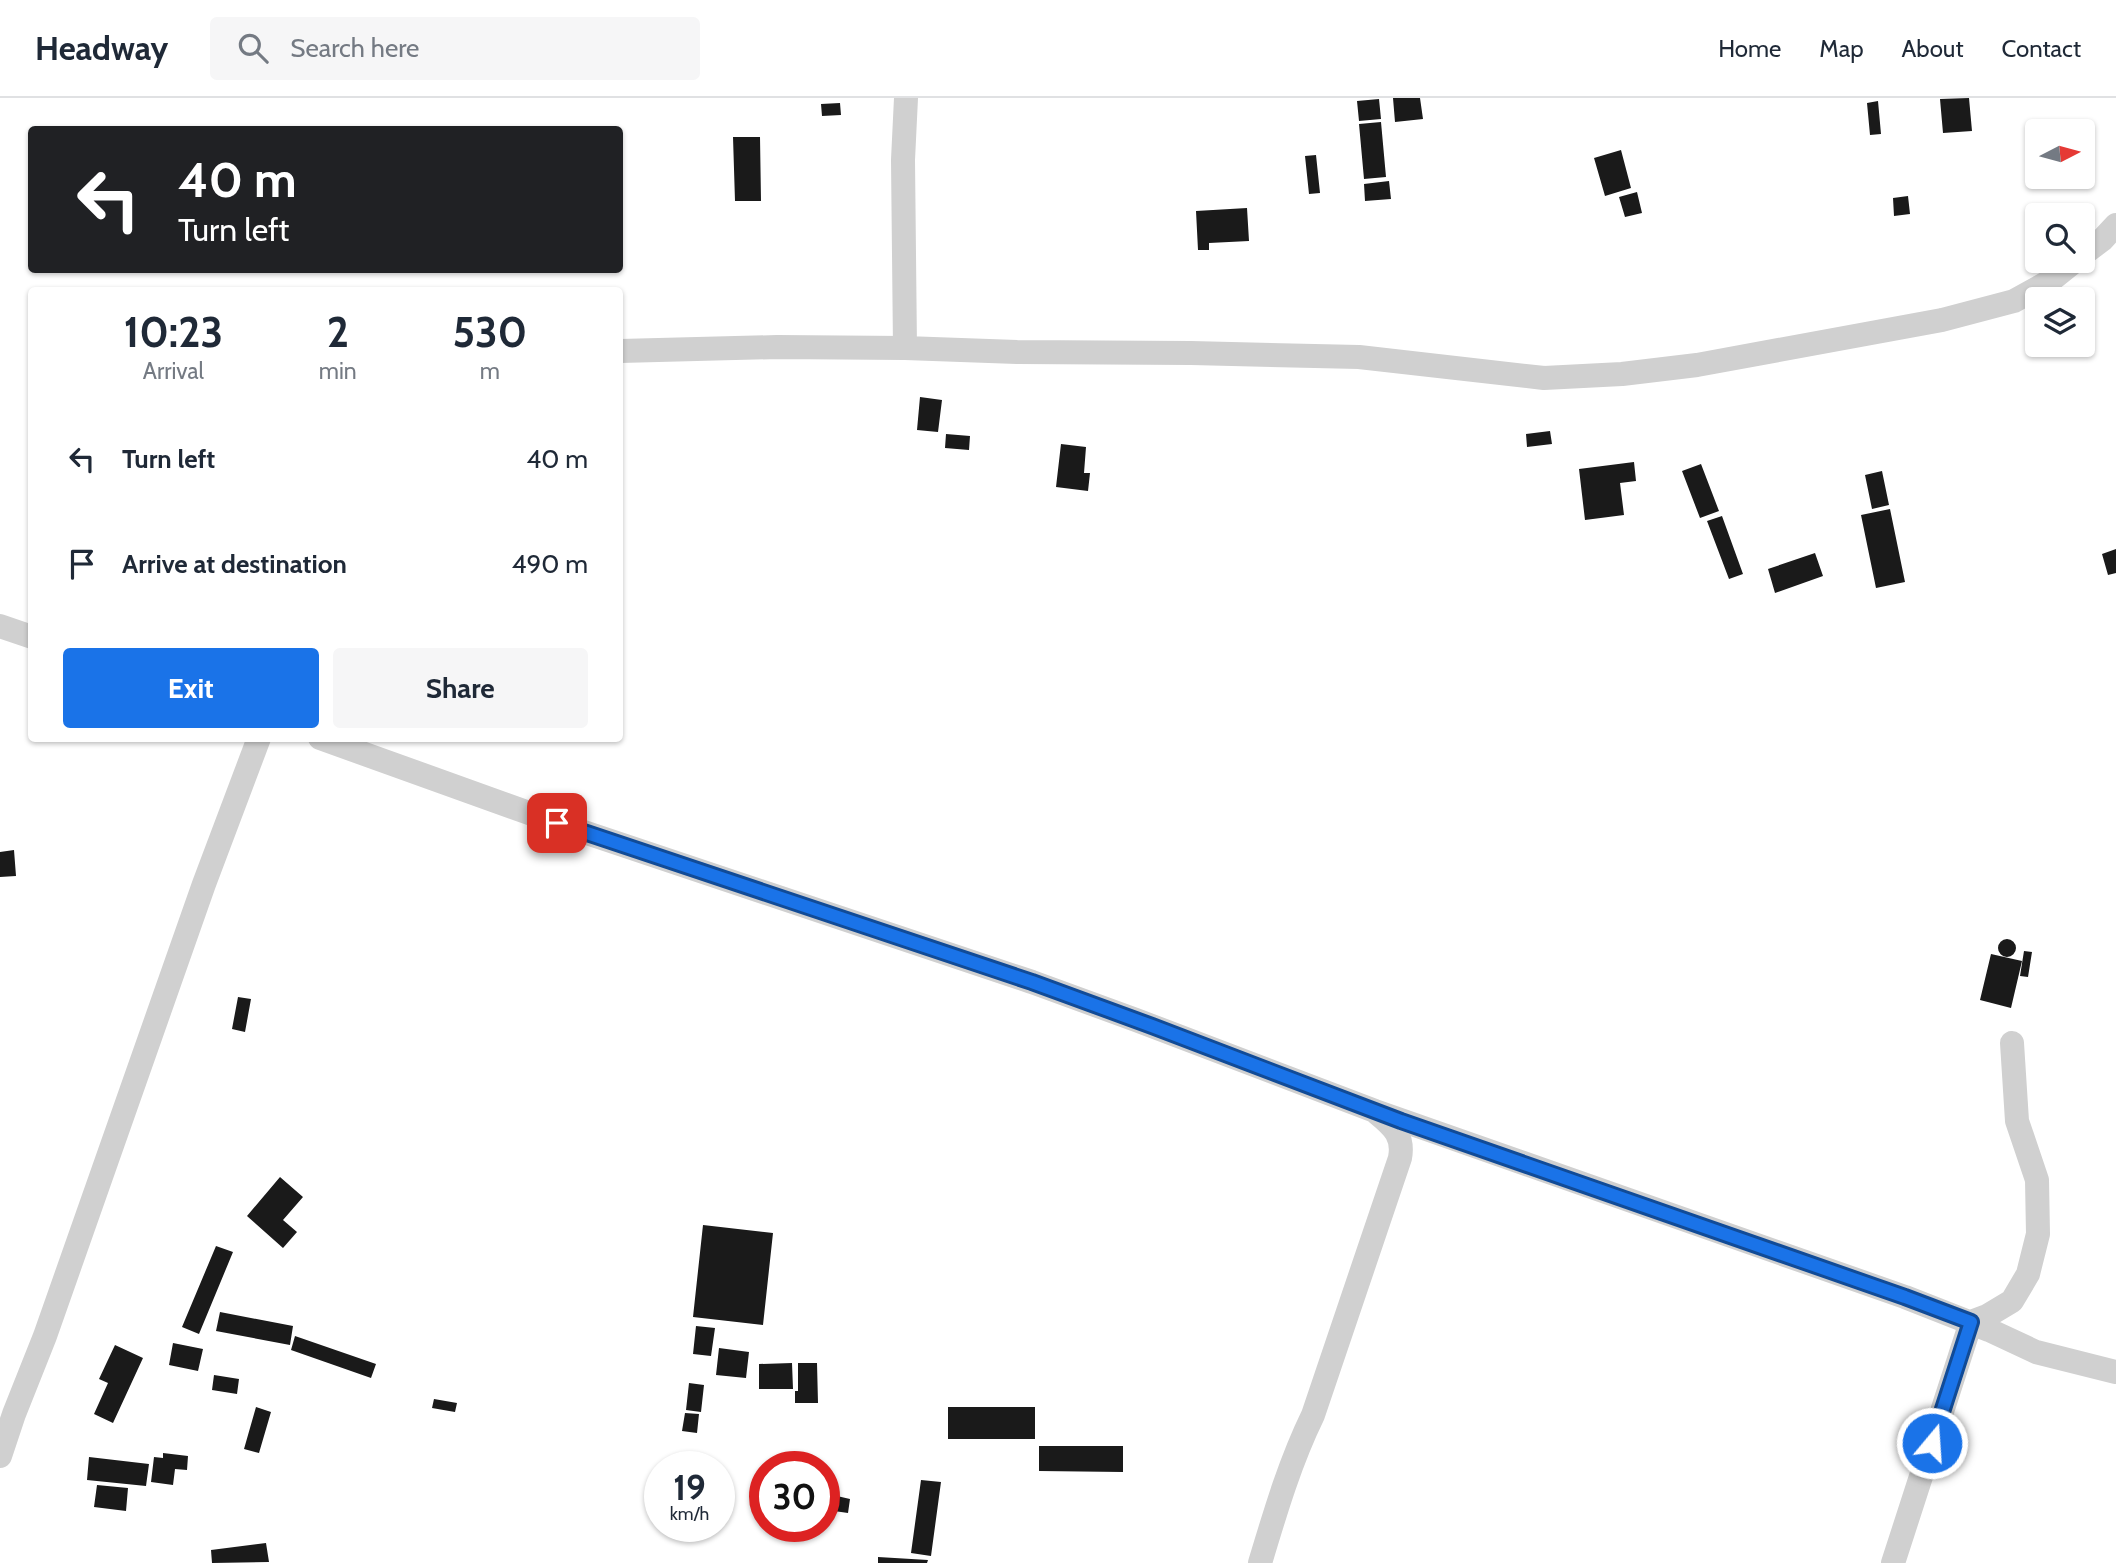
<!DOCTYPE html>
<html lang="en">
<head>
<meta charset="utf-8">
<style>
	body { margin:0; font-family:Cabin,sans-serif; background:#f6f6f7; color:#1f2937; height:100vh; display:flex; flex-direction:column; font-size:26px; white-space:nowrap }
	* { box-sizing:border-box; margin:0 }
	p { font-size:23px; color:#747a83 }
	.icon { flex:none; width:38px; height:38px; fill:none; stroke:currentColor; stroke-width:2; stroke-linecap:round; stroke-linejoin:round }
	.map { position:relative; flex:1; overflow:hidden }
	.sheet { position:absolute; left:28px; top:189px; width:595px; height:455px; display:flex; flex-direction:column; background:#fff; border-radius:7px; box-shadow:0 2px 5px #0004 }
	.sheet>* { flex:none }
	.banner { position:absolute; left:28px; top:28px; width:595px; height:147px; border-radius:7px; box-shadow:0 2px 5px #0004; background:#202124; color:#fff; overflow:hidden }
	.needle { width:46px; rotate:84deg }
	.controls { position:absolute; left:2025px; top:21px; display:grid; gap:14px }
	.controls a { display:grid; place-items:center; width:70px; height:70px; border-radius:7px; background:#fff; box-shadow:0 2px 5px #0004; font-size:35px }
	.speed { position:absolute; left:644px; top:1353px; display:flex; gap:14px; font-size:35px; font-weight:700; text-align:center }
	.speed>* { display:grid; place-content:center; width:91px; height:91px; border-radius:50%; background:#fff; box-shadow:0 2px 5px #0004; line-height:1 }
	.speed small { font-size:18px; font-weight:400 }
	.speed .limit { border:10px solid #d22; background:#fff; color:#111 }
	.pin { position:absolute; display:grid; place-items:center; width:60px; height:60px; color:#fff; margin:-30px; border-radius:14px; box-shadow:0 4px 10px #0006 }
	.me { position:absolute; width:77px; margin:-38px; rotate:18deg; stroke-linejoin:round; filter:drop-shadow(0 0 5px #0008) }
	.turn { display:flex; align-items:center; gap:24px; height:147px; padding:0 35px; font-size:32px }
	.turn .icon { width:91px; height:91px; stroke-width:2.5 }
	.turn b { display:block; font-size:49px; line-height:60px }
	.eta { display:flex; justify-content:space-evenly; align-items:center; height:119px; text-align:center }
	.eta b { font-size:42px; font-weight:700; line-height:49px }
	.primary-button { display:flex; gap:14px; margin-top:auto; padding:14px 35px }
	.primary-button a { flex:1; height:80px; border-radius:7px; background:#1a73e8; color:#fff; font-size:28px; font-weight:700; line-height:80px; text-align:center }
	.primary-button a+a { background:#f6f6f7; color:#1f2937 }
	ul { padding:0; list-style:none }
	li { display:flex; align-items:center; gap:21px; height:105px; padding:0 35px }
	li div { flex:1 }
	li b { display:block; font-size:26px }
	li em { font-style:normal }
	header { display:flex; align-items:center; gap:42px; box-sizing:border-box; height:98px; padding:0 35px; background:#fff; border-bottom:2px solid #e0e1e3 }
	header strong { font-size:33px }
	nav { display:flex; gap:38px; margin-inline-start:auto; font-size:24px }
	.search { width:490px; height:63px; background:#f6f6f7; display:flex; align-items:center; gap:18px; box-sizing:border-box; padding:0 24px; border-radius:7px; color:#747a83; font-size:26px }
	.map>svg:first-child { display:block }
</style>
</head>
<body>
<header>
<strong>Headway</strong>
<div class="search"><svg class="icon" aria-label="search" viewBox="0 0 24 24"><circle cx="10" cy="10" r="6"/><path d="M15 15l6 6"/></svg>Search here</div>
<nav><a>Home</a><a>Map</a><a>About</a><a>Contact</a></nav>
</header>
<div class="map">
<svg width="2116" height="1465" viewBox="0 0 2116 1465">
	<rect width="100%" height="100%" fill="#fff"/>
	<!-- building -->
	<path fill="#1a1a1a" d="M1393 0H1420L1423 21 1395 24Z
		M1969 0 1972 33 1943 35 1940 1Z
		M1379 1 1381 21 1359 23 1357 3Z
		M1878 3 1881 36 1870 37 1867 5Z
		M840 5 841 17 822 18 821 6Z
		M1381 24 1386 79 1364 81 1359 26Z
		M733 39H760L761 103H735Z
		M1621 52 1631 90 1605 98 1594 60Z
		M1316 57 1320 95 1309 96 1305 58Z
		M1389 83 1391 101 1365 103 1364 86Z
		M1637 94 1642 115 1625 119 1619 99Z
		M1908 98 1910 116 1894 118 1893 100Z
		M1247 110 1249 143 1209 145V152H1198L1196 113Z
		M920 299 942 302 938 334 917 332Z
		M1550 333 1552 346 1527 349 1526 336Z
		M946 336 970 338 969 352 945 350Z
		M1061 346 1086 349 1084 375H1090L1088 393 1056 389Z
		M1634 364 1636 383 1620 385 1624 417 1585 422 1579 371Z
		M1701 366 1719 413 1700 420 1682 373Z
		M1882 373 1889 407 1872 411 1865 377Z
		M1890 411 1905 484 1876 490 1861 417Z
		M1722 418 1743 476 1729 481 1707 423Z
		M2116 451V475L2108 477 2102 456Z
		M1815 455 1823 478 1775 495 1768 471Z
		M14 752 16 778 0 779V754Z
		M1998 850a9 9 0 1 1 18 0a9 9 0 1 1-18 0Z
		M2024 853 2032 854 2028 879 2020 878Z
		M1991 856 2022 863 2011 910 1980 902Z
		M238 899 251 901 245 934 232 931Z
		M280 1079 303 1099 283 1122 297 1134 283 1150 247 1118Z
		M703 1127 773 1135 763 1227 693 1219Z
		M216 1148 233 1154 199 1236 182 1229Z
		M220 1214 293 1228 290 1247 216 1233Z
		M696 1228 715 1230 711 1258 693 1256Z
		M295 1238 376 1266 371 1280 291 1252Z
		M173 1245 203 1251 198 1273 169 1267Z
		M115 1247 143 1260 113 1325 94 1316 108 1285 99 1281Z
		M719 1250 749 1254 746 1280 716 1277Z
		M792 1265 793 1291H759V1266Z
		M798 1265H817L818 1305H795V1293H798Z
		M214 1277 239 1281 237 1296 212 1292Z
		M689 1285 704 1287 701 1314 686 1312Z
		M434 1301 457 1305 455 1314 432 1310Z
		M256 1309 271 1314 259 1355 244 1351Z
		M948 1309H1035V1341H948Z
		M685 1315 699 1316 697 1335 682 1333Z
		M1039 1348H1123V1374L1039 1373Z
		M163 1355 188 1358 187 1372 175 1371 173 1387 151 1384 154 1359 163 1360Z
		M89 1359 149 1366 146 1388 87 1382Z
		M921 1382 941 1384 931 1458 911 1455Z
		M824 1383 837 1386 831 1420 824 1419Z
		M97 1387 128 1390 126 1413 94 1409Z
		M837 1398 850 1401 848 1415 834 1413Z
		M266 1445 269 1464 212 1465 211 1452Z
		M878 1459 928 1462 927 1465H878Z"/>
	<g fill="none" stroke-linecap="round" stroke-linejoin="round">
		<!-- street -->
		<path stroke="#d0d0d0" stroke-width="24" d="M2082 157 2102 142 2116 127
			M905 250 903 62 906 0
			M620 253 777 249 905 250 1017 254 1191 255 1359 259 1544 280 1622 276 1697 267 1942 222 2014 203 2050 183 2075 163
			M0 528 32 539
			M320 640 557 725 1032 884 1136 922 1375 1013 1905 1199 1989 1232 2036 1254 2116 1274
			M0 1358 14 1316 45 1238 204 786 259 640
			M1260 1465C1275 1415 1290 1364 1313 1317L1400 1060C1404 1039 1394 1029 1378 1016
			M1893 1465 1971 1224 1987 1218 2012 1203 2028 1176 2038 1136 2037 1082 2017 1023 2012 945"/>
	</g>
	<g fill="none" stroke-linecap="round" stroke-linejoin="round">
		<!-- route casing -->
		<g stroke="#114b97" stroke-width="18">
			<path id="route" d="M557 725 1032 884 1152 928 1401 1023 1905 1199 1971 1224 1932 1345"/>
		</g>
		<!-- route -->
		<use href="#route" stroke="#1a73e8" stroke-width="12"/>
	</g>
</svg>
<div class="controls">
<a><svg class="needle" viewBox="-14 -14 28 28"><path d="M0-13l5 13h-10z" fill="#e53935"/><path d="M0 13l5-13h-10z" fill="#747a83"/></svg></a>
<a><svg class="icon" aria-label="search" viewBox="0 0 24 24"><circle cx="10" cy="10" r="6"/><path d="M15 15l6 6"/></svg></a>
<a><svg class="icon" aria-label="layers" viewBox="0 0 24 24"><path d="M12 4l9 5-9 5-9-5zM3 14l9 5 9-5"/></svg></a>
</div>
<div class="speed"><div>19<small>km/h</small></div><div class="limit">30</div></div>
<div class="pin" style="left:557px;top:725px;background:#d93025"><svg class="icon" aria-label="arrive" viewBox="0 0 24 24"><path d="M6 21V4h12l-3 4 3 4H6"/></svg></div>
<svg class="me" style="left:1932px;top:1345px" viewBox="-20 -20 40 40"><circle r="17" fill="#1a73e8" stroke="#fff" stroke-width="3"/><path d="M0-11L8 9 0 5-8 9z" fill="#fff"/></svg>
<div class="banner">
<div class="turn"><svg class="icon" aria-label="left" viewBox="0 0 24 24"><path d="M17 20v-9H6M10 6l-5 5 5 5"/></svg><div><b>40 m</b>Turn left</div></div>
</div>
<section class="sheet">
<div class="eta">
<div><b>10:23</b><p>Arrival</p></div>
<div><b>2</b><p>min</p></div>
<div><b>530</b><p>m</p></div>
</div>
<ul>
<li><svg class="icon" aria-label="left" viewBox="0 0 24 24"><path d="M17 20v-9H6M10 6l-5 5 5 5"/></svg><div><b>Turn left</b></div><em>40 m</em></li>
<li><svg class="icon" aria-label="arrive" viewBox="0 0 24 24"><path d="M6 21V4h12l-3 4 3 4H6"/></svg><div><b>Arrive at destination</b></div><em>490 m</em></li>
</ul>
<div class="primary-button"><a>Exit</a><a>Share</a></div>
</section>
</div>
</body>
</html>
